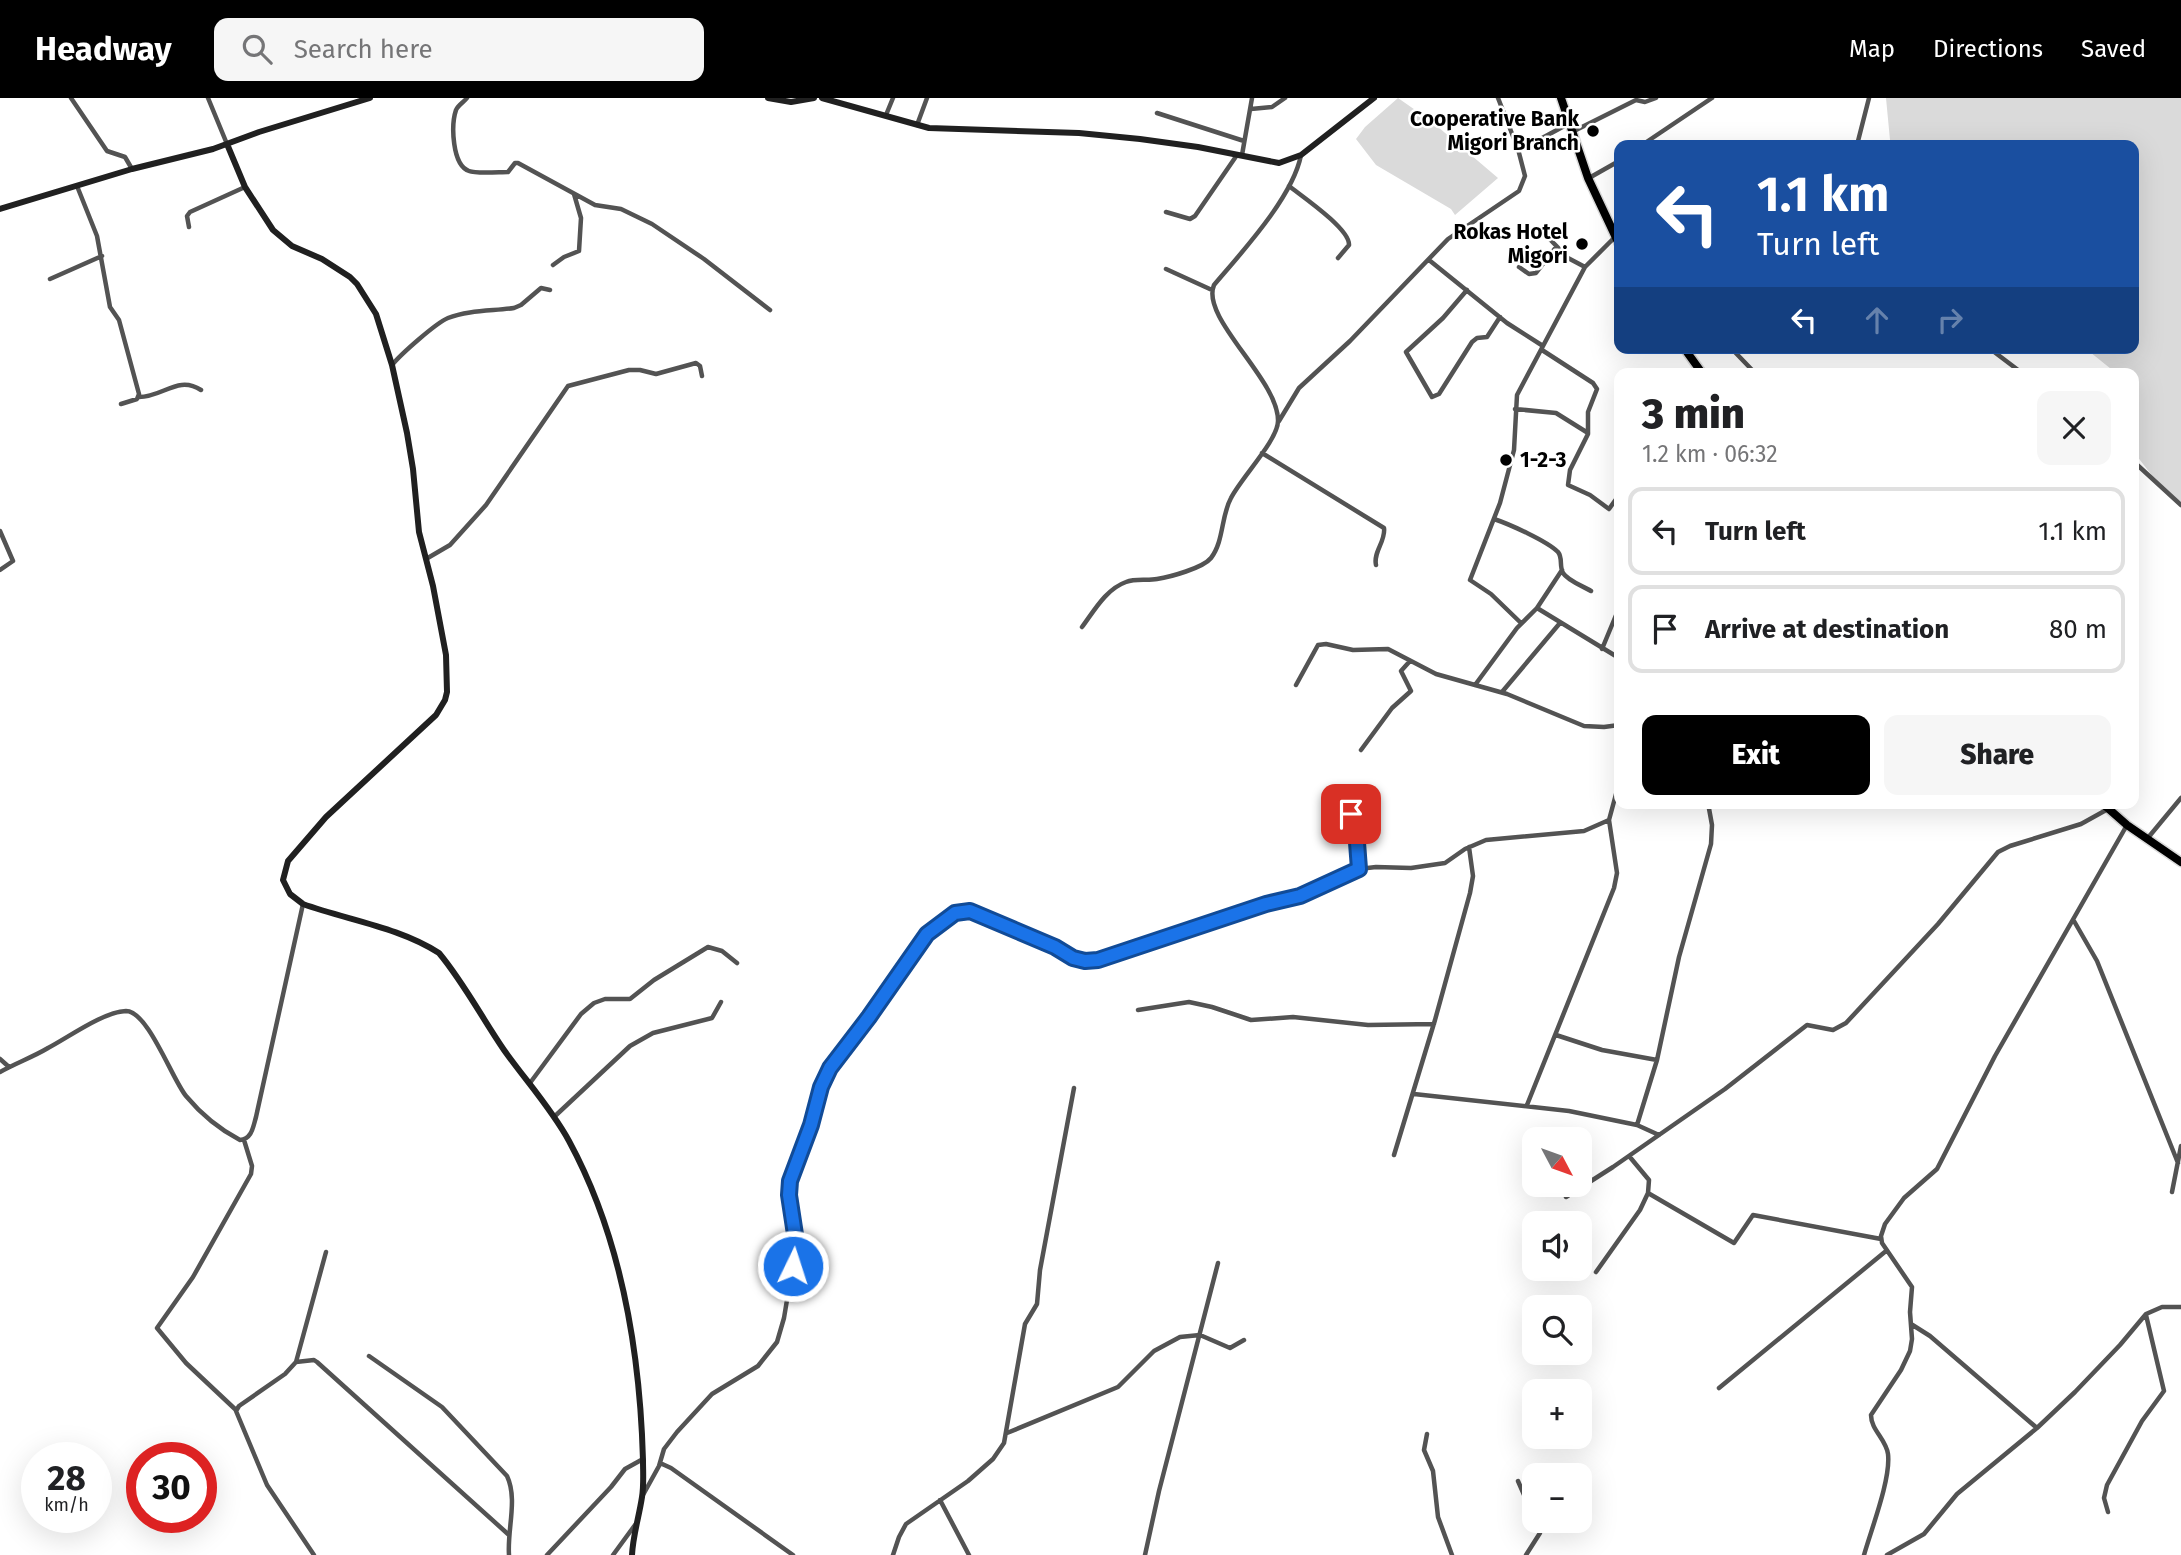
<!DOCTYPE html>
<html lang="en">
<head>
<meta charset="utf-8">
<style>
	body { margin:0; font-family:"Fira Sans",sans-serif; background:#f6f6f6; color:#202124; height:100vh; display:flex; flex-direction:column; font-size:26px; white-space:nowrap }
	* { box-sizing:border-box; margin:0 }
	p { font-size:23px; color:#757577 }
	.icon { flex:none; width:38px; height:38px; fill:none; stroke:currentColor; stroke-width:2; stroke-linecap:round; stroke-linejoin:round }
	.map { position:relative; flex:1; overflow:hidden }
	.drawer { position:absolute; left:1614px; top:270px; width:525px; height:441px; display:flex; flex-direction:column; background:#fff; border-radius:14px; box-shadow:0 7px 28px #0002 }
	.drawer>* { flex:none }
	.banner { position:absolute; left:1614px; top:42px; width:525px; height:214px; border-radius:14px; box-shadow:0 7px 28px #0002; background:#1a4fa0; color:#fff; overflow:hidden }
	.needle { width:46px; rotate:131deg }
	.controls { position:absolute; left:1522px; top:1029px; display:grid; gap:14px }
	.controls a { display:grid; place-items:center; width:70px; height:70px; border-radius:14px; background:#fff; box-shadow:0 7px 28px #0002; font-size:35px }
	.speed { position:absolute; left:21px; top:1344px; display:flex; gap:14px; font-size:35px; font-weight:700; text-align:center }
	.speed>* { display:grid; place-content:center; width:91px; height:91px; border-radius:50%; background:#fff; box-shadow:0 7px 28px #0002; line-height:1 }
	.speed small { font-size:18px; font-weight:400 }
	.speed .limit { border:10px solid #d22; background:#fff; color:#111 }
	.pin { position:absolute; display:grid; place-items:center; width:60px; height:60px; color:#fff; margin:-30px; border-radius:14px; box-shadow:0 4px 10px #0006 }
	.me { position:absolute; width:77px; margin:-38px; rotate:4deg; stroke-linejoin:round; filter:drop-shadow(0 0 5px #0008) }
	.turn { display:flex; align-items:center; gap:24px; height:147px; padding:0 28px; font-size:32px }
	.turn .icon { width:91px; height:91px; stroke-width:2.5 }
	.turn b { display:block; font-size:49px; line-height:60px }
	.lanes { display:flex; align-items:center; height:66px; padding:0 28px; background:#0003; justify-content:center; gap:35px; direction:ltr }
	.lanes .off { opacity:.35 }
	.round { display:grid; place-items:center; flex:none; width:74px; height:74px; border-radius:14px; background:#f6f6f6 }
	.head { display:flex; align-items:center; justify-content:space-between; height:119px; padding:0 28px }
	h1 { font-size:42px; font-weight:800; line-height:52px }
	.button { display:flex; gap:14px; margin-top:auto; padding:14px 28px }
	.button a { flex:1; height:80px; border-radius:14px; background:#000; color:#fff; font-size:28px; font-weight:800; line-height:80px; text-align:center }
	.button a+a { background:#f6f6f6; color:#202124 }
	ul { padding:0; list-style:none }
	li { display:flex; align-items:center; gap:21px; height:88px; margin:0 14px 10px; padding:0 14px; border:4px solid #e0e0e0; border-radius:14px }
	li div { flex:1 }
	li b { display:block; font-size:26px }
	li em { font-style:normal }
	header { display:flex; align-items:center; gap:42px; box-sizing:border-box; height:98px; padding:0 35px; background:#000; color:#fff }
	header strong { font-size:33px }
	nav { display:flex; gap:38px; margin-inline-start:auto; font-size:24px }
	.search { width:490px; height:63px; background:#f6f6f6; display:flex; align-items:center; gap:18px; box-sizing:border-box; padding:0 24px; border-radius:14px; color:#757577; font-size:26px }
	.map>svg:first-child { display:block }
</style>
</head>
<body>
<header>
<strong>Headway</strong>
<div class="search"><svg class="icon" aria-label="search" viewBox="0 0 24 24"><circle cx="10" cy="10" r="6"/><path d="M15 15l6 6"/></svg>Search here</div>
<nav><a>Map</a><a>Directions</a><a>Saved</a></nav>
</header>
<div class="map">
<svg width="2181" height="1457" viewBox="0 0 2181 1457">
	<rect width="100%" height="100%" fill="#fff"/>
	<!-- green -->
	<path fill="#dadada" d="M1398 0 1431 23 1498 80 1455 117 1451 111 1376 67 1356 41 1365 29Z
		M1886 0H2181V408L2157 384 2133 353V275H2116L2085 250H2133V47H1893L1890 42Z"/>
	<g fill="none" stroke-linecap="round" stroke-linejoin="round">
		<!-- highway casing -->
		<g stroke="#dbdbdb" stroke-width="11">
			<path id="highway" d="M1561 0 1588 80 1619 146
				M1684 250 1702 275
				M2102 705 2127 727 2181 764"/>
		</g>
		<!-- street -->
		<path stroke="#535353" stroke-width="4.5" d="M71 0 107 53 125 59 132 71
			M208 0 227 46
			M467 0C464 4 458 7 456 12 451 27 452 67 469 73 476 76 499 74 508 74L515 65H518L595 107 621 111 652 126 704 161 770 212
			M1498 0 1518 51
			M1251 11 1272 9 1285 0
			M1157 15 1244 43
			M886 17 893 0
			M917 27 927 0
			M1572 34 1636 2 1645 4 1656 0
			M1642 47 1712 0
			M1857 47 1869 0
			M1242 57 1252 0
			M1589 80 1619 63
			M77 88 97 138 110 209 119 222 139 296 137 301 121 306
			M1289 88C1303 99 1350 131 1349 147L1338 160
			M1166 114 1190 121 1195 118 1237 57
			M189 129 187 118 190 114 245 89
			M1531 137 1540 131 1568 160 1585 169
			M1429 162 1507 225 1543 248
			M553 167 564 159 579 153 581 120 574 96
			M1519 169 1529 176 1536 175 1556 149
			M1166 171 1212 192
			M50 181 102 158
			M1467 192 1443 220 1406 254 1432 299 1439 296 1472 244 1477 240 1487 239 1500 219
			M1731 250 1755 275
			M1989 250 2022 275
			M1542 252 1593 285 1597 291 1588 314V336L1570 372 1568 387 1590 397 1609 411 1619 397
			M392 267C401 256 436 225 448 220 468 212 493 213 514 210L521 207 541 190 550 192
			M139 299C163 299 178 277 201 292
			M1515 311 1556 315 1588 335
			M1279 323 1299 290 1350 243 1448 141 1519 93 1525 78 1518 51 1533 45 1568 26
			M1262 355 1384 430C1386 443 1373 454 1376 467
			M2133 363 2181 407
			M1494 421C1509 426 1547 443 1558 454 1563 460 1559 468 1563 475 1568 483 1583 488 1591 493
			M0 433 13 463 0 472
			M426 461 450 447 486 407 568 288 629 272H640L656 276 696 265 700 268 702 278
			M1537 510 1619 560
			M1521 525 1491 496 1470 482 1500 405 1514 352 1517 297 1585 169 1615 139
			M1082 529C1094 513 1106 491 1126 484 1136 480 1147 483 1157 481 1170 479 1203 470 1211 460 1224 443 1221 418 1231 400 1241 380 1278 342 1278 323 1279 282 1200 220 1214 187 1242 154 1293 99 1301 57
			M1602 551 1619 510
			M1296 587 1318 547 1326 546 1353 552 1388 551 1436 576 1507 596 1584 628 1604 629 1619 627
			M1475 587 1517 530 1537 510 1562 472
			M1502 594 1560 525
			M1361 652 1392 610 1411 593 1401 573 1410 563
			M1337 729 1351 716 1355 717 1359 771
			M2147 741 2181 700
			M2074 823 2097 863 2178 1065
			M1138 912 1189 904 1212 909 1251 922 1293 919 1368 927 1434 926
			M1556 937 1602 952 1657 962 1637 1027
			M0 961 9 969
			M1657 962 1679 859 1711 746 1712 727 1708 705
			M0 974C16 965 33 959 48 950 69 939 103 914 126 913 148 913 172 981 186 998 201 1016 219 1031 240 1042 252 1041 253 1029 256 1019L303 806
			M530 985 581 916 594 905 605 901H630L654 882 708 849 722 853 737 865
			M1414 996 1569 1013 1637 1027 1659 1037
			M1527 1007 1614 790 1617 775 1609 722
			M554 1019 630 948 653 935 712 920 721 904
			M1394 1057 1435 922 1470 795 1473 778 1469 749
			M1629 1058 1649 1082 1648 1095 1734 1145 1753 1117 1881 1141
			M2172 1094 2181 1048
			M1566 1099 1613 1069 1725 991 1807 927 1833 932 1846 925 1938 826 1998 754 2010 748 2081 726 2108 711
			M1596 1174 1640 1112 1648 1095
			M1911 1226 1930 1238 2037 1330
			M369 1258 442 1309 507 1378C518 1401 507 1432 509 1457
			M296 1264 314 1262 317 1264 509 1437
			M1719 1290 1886 1153
			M236 1312 186 1265 157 1230 193 1179 251 1076 252 1068 244 1042
			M1007 1335 1118 1289 1154 1253 1180 1239 1200 1237 1230 1250 1244 1242
			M1427 1336 1424 1352 1433 1373 1438 1419 1452 1457
			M660 1365 671 1370 793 1457
			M1518 1383 1535 1422
			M643 1397 659 1368 664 1351 677 1334 712 1296 758 1268 777 1244 784 1220 795 1154V1130L789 1097 790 1083 811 1027 821 989 830 970 869 919 927 836 955 815 970 813 1055 849 1073 860 1085 863 1098 862 1256 809 1301 798 1359 771 1376 769 1411 770 1445 765 1465 751 1486 742 1584 733 1609 722 1619 685
			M940 1402 969 1457
			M2108 1414 2104 1400 2107 1387 2142 1323 2164 1293 2146 1217
			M314 1457 267 1387 236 1313 239 1308 285 1276 296 1264 326 1154
			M547 1457 611 1389 625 1371 643 1361
			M613 1457 635 1427
			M893 1457 899 1439 906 1426 968 1383 993 1361 1004 1345 1025 1226 1037 1206 1040 1172 1074 990
			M1145 1457 1159 1393 1218 1165
			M1526 1457 1540 1435 1535 1423
			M1864 1457C1871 1432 1891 1381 1888 1356 1886 1341 1871 1332 1871 1317L1901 1272 1910 1253 1912 1241 1910 1214 1912 1189 1882 1145 1881 1138 1885 1126 1904 1100 1937 1071 1995 958 2127 727
			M1887 1457 1924 1436 1957 1396 2037 1330 2075 1294 2120 1247 2146 1216 2162 1209H2181"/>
		<!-- secondary -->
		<path stroke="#202020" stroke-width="6" d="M768 0 791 4 814 0
			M822 0 929 30 1079 35 1140 41 1198 49 1279 65 1301 57 1374 0
			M227 46 245 89 273 132 292 148 322 161 350 179 357 186 376 216 392 267 407 335 413 371 419 434 433 488 446 557 447 594 445 602 436 617 326 719 288 763 283 782 290 796 303 806C347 822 399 829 439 855 464 885 482 920 504 952 526 983 551 1010 569 1043 621 1139 640 1254 643 1362 643 1374 644 1387 642 1399 639 1419 633 1437 632 1457
			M0 111 132 71 213 51 259 34 370 0"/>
		<!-- highway -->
		<use href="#highway" stroke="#000" stroke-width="8"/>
	</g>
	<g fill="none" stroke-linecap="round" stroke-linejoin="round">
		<!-- route casing -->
		<g stroke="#114b97" stroke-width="18">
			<path id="route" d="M793 1168 796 1143 789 1097 790 1083 811 1027 821 989 830 970 869 919 927 836 955 815 970 813 1055 849 1073 860 1085 863 1098 862 1266 806 1300 798 1359 771 1355 718 1351 716"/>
		</g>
		<!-- route -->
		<use href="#route" stroke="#1a73e8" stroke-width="12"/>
	</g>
	<!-- markers -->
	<g fill="#000" stroke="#fff" stroke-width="2.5">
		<circle cx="1593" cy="33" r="7"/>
		<circle cx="1582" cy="146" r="7"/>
		<circle cx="1506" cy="362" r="7"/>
	</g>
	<g text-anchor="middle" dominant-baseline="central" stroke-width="5" stroke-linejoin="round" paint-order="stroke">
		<!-- poi labels -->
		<g font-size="21" font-weight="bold" fill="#000" stroke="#fff" text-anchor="end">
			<text x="1579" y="21">Cooperative Bank<tspan x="1579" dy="24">Migori Branch</tspan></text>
			<text x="1568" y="134">Rokas Hotel<tspan x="1568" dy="24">Migori</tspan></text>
			<text x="1520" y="362" text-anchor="start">1-2-3</text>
		</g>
	</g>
</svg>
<div class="controls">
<a><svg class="needle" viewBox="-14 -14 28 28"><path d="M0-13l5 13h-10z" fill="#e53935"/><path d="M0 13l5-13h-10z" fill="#757577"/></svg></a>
<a><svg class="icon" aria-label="sound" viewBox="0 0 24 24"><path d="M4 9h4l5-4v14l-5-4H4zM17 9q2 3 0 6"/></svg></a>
<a><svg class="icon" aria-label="search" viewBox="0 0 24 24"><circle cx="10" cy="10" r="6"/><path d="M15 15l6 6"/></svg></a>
<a>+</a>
<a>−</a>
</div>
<div class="speed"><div>28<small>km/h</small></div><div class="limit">30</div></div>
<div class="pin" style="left:1351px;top:716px;background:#d93025"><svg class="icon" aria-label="arrive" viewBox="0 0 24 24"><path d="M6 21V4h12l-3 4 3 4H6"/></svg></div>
<svg class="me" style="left:793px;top:1168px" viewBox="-20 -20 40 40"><circle r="17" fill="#1a73e8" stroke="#fff" stroke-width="3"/><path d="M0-11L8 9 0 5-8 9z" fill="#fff"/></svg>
<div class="banner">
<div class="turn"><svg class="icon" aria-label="left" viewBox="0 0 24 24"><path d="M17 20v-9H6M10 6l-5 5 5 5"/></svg><div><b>1.1 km</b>Turn left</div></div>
<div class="lanes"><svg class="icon" aria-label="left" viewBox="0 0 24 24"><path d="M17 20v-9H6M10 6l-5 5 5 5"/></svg><svg class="icon off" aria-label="ahead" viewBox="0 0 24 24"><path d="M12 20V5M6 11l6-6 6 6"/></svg><svg class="icon off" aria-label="right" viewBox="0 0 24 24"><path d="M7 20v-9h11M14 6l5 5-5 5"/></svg></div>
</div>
<section class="drawer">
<div class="head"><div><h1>3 min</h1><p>1.2 km · 06:32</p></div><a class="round"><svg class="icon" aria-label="close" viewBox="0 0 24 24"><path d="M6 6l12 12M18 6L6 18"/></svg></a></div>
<ul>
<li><svg class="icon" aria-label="left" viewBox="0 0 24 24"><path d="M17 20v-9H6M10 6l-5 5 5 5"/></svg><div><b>Turn left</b></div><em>1.1 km</em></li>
<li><svg class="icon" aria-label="arrive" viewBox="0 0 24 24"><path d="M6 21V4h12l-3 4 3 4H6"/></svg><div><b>Arrive at destination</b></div><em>80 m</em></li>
</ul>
<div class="button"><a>Exit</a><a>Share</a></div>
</section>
</div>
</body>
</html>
